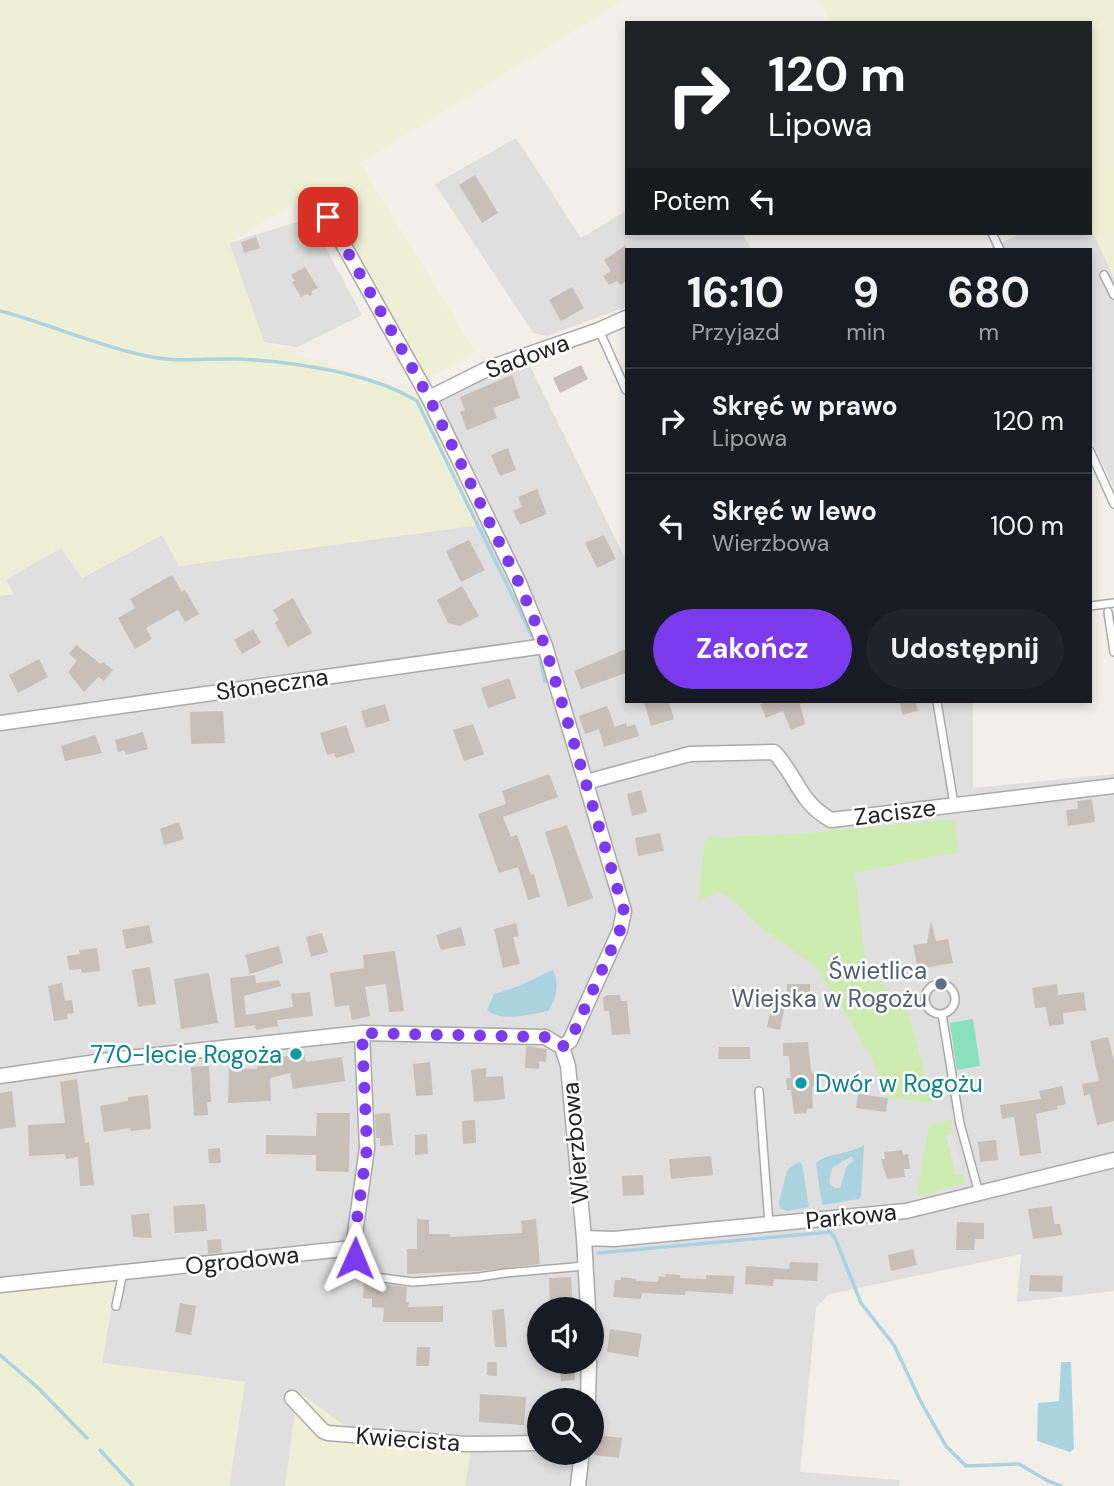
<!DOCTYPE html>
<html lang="pl">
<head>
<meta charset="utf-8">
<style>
	body { margin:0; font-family:"DM Sans",sans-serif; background:#20242c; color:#f1f3f6; height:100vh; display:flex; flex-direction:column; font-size:26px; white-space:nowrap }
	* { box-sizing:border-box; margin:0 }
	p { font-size:23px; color:#9ea1a6 }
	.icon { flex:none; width:38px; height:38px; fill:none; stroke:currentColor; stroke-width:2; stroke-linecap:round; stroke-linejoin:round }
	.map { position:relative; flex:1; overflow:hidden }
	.drawer { position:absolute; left:625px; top:248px; width:467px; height:455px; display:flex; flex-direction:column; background:#171b24; border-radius:0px; box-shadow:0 4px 10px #0003 }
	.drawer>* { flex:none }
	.hud { position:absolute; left:625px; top:21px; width:467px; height:214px; border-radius:0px; box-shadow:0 4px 10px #0003; background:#202124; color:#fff; overflow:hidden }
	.tools { position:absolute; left:527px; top:1297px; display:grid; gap:14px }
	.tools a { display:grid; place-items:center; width:77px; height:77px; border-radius:50%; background:#171b24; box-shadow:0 4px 10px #0003; font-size:35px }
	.pin { position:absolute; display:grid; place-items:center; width:60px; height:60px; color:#fff; margin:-30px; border-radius:14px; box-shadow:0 4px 10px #0006 }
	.me { position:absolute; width:77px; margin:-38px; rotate:1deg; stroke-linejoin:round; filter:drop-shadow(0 0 5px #0008) }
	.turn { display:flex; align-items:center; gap:24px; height:147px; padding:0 28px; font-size:32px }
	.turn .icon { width:91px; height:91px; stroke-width:2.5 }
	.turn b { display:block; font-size:49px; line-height:60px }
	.then { display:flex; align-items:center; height:66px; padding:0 28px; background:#0003; gap:14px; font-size:26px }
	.eta { display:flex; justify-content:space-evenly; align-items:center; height:119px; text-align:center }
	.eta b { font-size:42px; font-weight:700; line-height:49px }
	.primary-button { display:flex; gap:14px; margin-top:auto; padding:14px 28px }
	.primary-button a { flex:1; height:80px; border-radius:42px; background:#7c3aed; color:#fff; font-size:28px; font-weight:700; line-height:80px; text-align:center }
	.primary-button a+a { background:#20242c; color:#f1f3f6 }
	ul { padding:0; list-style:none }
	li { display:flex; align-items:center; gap:21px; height:105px; padding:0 28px; border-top:2px solid #363941 }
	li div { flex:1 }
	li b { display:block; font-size:26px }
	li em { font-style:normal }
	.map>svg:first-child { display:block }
</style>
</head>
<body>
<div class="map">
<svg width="1114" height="1486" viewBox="0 0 1114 1486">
	<rect width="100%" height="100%" fill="#f2efe9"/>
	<!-- residential -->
	<path fill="#e0dfdf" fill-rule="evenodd" d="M516 138 581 238 626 211V233H742L752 250H626V307L547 336 533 333 435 184Z
		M310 218 362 315 297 347 264 342 229 243Z
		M1090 226 1114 278V488L1090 436V250H987L1021 233H1090Z
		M520 346 626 560V702H973V788L1114 774V1291L1017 1302 1021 1254 829 1294 816 1308 800 1472 900 1480 899 1486H465L471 1449 363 1439 298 1393 285 1486H229L245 1382 102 1363 115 1281 0 1291V596L13 594 6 580 61 547 82 578 162 535 480 525 420 395ZM539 1309H592V1362H539ZM539 1400H592V1452H539Z"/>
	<!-- farmland -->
	<path fill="#eef0d5" d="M0 0H624L360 163 476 352 425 380 319 188 229 243 264 342 420 395 481 525 179 566 162 535 82 578 61 548 6 579 13 594 0 596Z
		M816 0H1114V278L1090 226V23H832Z
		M116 1281 102 1363 245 1382 229 1486H0V1291L54 1284Z
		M298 1392 363 1439 471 1449 465 1486H285Z"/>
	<!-- grass -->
	<path fill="#cdebb0" d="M955 819 959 852 855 873 867 970 907 1009 933 1103 888 1098 870 1055 817 968 759 926 737 904 722 893 698 899 706 838 808 833Z
		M952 1119V1134L946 1135 957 1175 963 1173 965 1183 916 1197 929 1126Z"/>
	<!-- pitch -->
	<path fill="#88e0be" d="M973 1019 980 1066 957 1070 950 1023Z"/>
	<!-- parking -->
	<path fill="#e2e2e2" d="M952 1134 963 1173 956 1175 946 1135Z"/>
	<!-- water -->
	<path fill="#aad3df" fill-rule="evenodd" d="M553 970C560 984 556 999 548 1011 530 1014 502 1023 487 1010L494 994 516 987Z
		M864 1145 861 1196 859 1199 822 1205 816 1163C829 1152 848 1155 864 1145ZM852 1156 853 1161 847 1166 840 1188H834L829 1182 832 1168Z
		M799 1162 802 1164 809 1207 787 1211 780 1208 779 1203 786 1174 788 1169Z
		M1061 1362H1071L1074 1449 1070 1452 1037 1441 1038 1403 1059 1401Z"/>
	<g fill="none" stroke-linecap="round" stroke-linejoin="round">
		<!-- stream -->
		<path stroke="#aad3df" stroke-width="3.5" d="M0 311C50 324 97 346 147 356 177 363 207 358 237 359 291 361 372 373 417 401L532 636
			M540 657 545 682
			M598 1253 830 1232 835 1238 861 1303 894 1345 921 1402 946 1446 966 1466 1019 1464 1048 1481 1061 1486
			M0 1355 36 1386 87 1438
			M100 1450 133 1486"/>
	</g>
	<!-- building -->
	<path fill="#c7bfb8" d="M475 175 498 213 482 223 459 185Z
		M256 237 260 248 244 253 241 242Z
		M626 245V281L620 285 617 281 609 285 603 276 611 271 604 260Z
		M305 267 318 288 312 291 311 296 306 294 301 297 292 282 295 281 291 275Z
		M572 287 584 308 561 321 549 300Z
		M581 365 588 379 560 393 553 378Z
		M512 375 520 398 493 408 497 418 467 430 460 412 465 410 460 397Z
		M508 448 516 470 500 476 491 455Z
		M537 489 547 514 520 525 513 511 522 507 518 497Z
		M604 535 616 559 597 568 585 543Z
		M469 540 485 570 461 582 446 551Z
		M172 575 182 592 185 590 199 614 185 622 178 610 146 628 152 639 135 649 118 618 135 608 130 599Z
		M462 586 479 616 460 626 448 623 437 600Z
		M293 598 312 633 288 647 275 623 279 620 273 610Z
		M253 629 261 643 242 654 234 640Z
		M76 645 101 664 103 662 113 670 104 681 98 677 84 692 68 672 77 661 69 654Z
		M626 649V673L581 689 574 671Z
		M39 659 48 677 18 693 9 675Z
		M509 678 516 698 488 708 481 688Z
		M644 702H669L674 719 651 726Z
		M766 702H805L800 704 805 724 791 730 783 711 766 718 760 704Z
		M900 702H916L918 711 902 715Z
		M385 704 390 721 366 728 361 711Z
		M607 706 615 727 626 723 627 727 635 724 639 736 604 747 599 729 585 734 579 716Z
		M223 711 225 743 191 744 190 712Z
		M473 724 484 754 464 761 453 730Z
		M346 725 355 752 336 758 334 753 327 755 320 733Z
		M143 732 148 749 126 755 124 750 118 752 115 740Z
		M95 735 102 753 65 761 61 746Z
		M549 774 558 797 503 817 511 837 517 835 531 875 534 874 540 897 528 900 518 867 499 873 478 814 506 804 502 791Z
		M641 790 647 812 632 816 627 794Z
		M1092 799 1095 822 1068 826 1066 810 1078 809 1077 801Z
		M179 822 184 839 164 845 160 829Z
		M567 825 593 898 568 907 545 832Z
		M660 833 664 851 638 856 635 838Z
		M931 921 936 941 948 939 953 963 918 969 913 945 927 943Z
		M516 923 519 936 513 937 520 964 503 968 494 929Z
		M149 925 153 943 126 949 122 930Z
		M461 927 466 945 441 950 436 935Z
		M322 933 328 952 311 957 306 937Z
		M279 946 283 963 250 974 245 955Z
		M97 948 100 971 82 973 81 969 69 970 67 956 80 954 79 950Z
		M395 951 404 1011 389 1012 386 984 365 987 370 1016 352 1020 349 1005 335 1007 330 973 364 968 363 955Z
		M150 967 156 1004 138 1007 132 970Z
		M209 973 218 1023 181 1029 174 979Z
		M255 975 256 983 279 980 281 986 244 996 246 1015 293 1007 291 994 310 992 313 1016 277 1020 278 1026 256 1030 255 1025 235 1028 230 978Z
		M62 983 65 1001 72 1000 74 1013 67 1014 68 1019 54 1021 48 986Z
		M787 984H810V995H787Z
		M1057 984 1058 995 1084 992 1086 1010 1063 1013 1064 1024 1049 1026 1046 1007 1035 1008 1032 988Z
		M608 995H620L621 1001H627L630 1034 612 1035 609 1011H604L603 997Z
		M772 1003 785 1005 780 1030 767 1027Z
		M1108 1037 1114 1061V1121L1097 1125 1090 1094 1084 1096 1082 1084 1099 1081 1090 1041Z
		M808 1042 811 1071 818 1080 812 1088 813 1108 807 1109V1113L794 1114 791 1090H787L786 1078H791L789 1056H783V1043Z
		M526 1046 547 1049 546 1062 539 1061V1069L525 1068Z
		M719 1047H750V1059H718Z
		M304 1053 306 1062 342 1057 345 1081 293 1089 290 1073 270 1078 271 1101 228 1103 229 1068 257 1069V1061Z
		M430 1062 433 1095 416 1096 413 1064Z
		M209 1066 211 1102H207L208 1115 194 1116 191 1067Z
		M486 1068V1077L503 1076 505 1099 474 1102 471 1070Z
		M77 1079 85 1143 89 1142 94 1185 80 1186 78 1157 66 1159 65 1154 29 1156 28 1125 65 1123 60 1082Z
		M1062 1086 1066 1104 1057 1106 1058 1109 1036 1114 1041 1153 1020 1156 1014 1117 1002 1119 1000 1105 1041 1099 1039 1091Z
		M12 1091 16 1127 0 1129V1093Z
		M858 1094 888 1098 886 1112 856 1108Z
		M148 1095 151 1129 131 1131 130 1128 104 1132 100 1106 128 1101V1097Z
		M317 1113H350L349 1172 316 1171V1155L266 1154V1135L316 1136Z
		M390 1113 393 1145 380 1146V1138H376L375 1114Z
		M475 1120 476 1143 463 1144 462 1121Z
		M427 1134 428 1154 415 1155V1135Z
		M996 1140 998 1160 980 1162 978 1142Z
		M220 1148 221 1163H209L208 1149Z
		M902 1150 903 1155 908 1154 910 1169H904L905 1177 887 1179 881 1159H885L884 1152Z
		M711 1156 713 1175 671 1179 669 1159Z
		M643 1175 644 1195 623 1196 622 1176Z
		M205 1204 207 1231 175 1233 173 1206Z
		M1052 1206 1054 1224H1060L1062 1235 1033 1239 1028 1209Z
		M149 1213 152 1238 133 1237 131 1215Z
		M417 1219 429 1220V1234H450V1237L522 1233 521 1221 536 1219 540 1264 478 1271 407 1274V1249H417Z
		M957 1222 984 1223V1239H975L974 1250H956Z
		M221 1239 222 1252 208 1254 207 1240Z
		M913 1249 917 1265 891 1271 888 1255Z
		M790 1262 818 1263 817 1281 774 1279 773 1286 745 1284 746 1266 789 1269Z
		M665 1274 680 1275V1278L706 1279V1275L734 1276 733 1294 686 1291 685 1295 642 1293 641 1299 613 1297 615 1280H621V1277L636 1279V1281L658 1282 659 1276 665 1277Z
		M1030 1275 1063 1276 1062 1292 1029 1291Z
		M571 1277 573 1309H550L549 1278Z
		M364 1282 407 1287 406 1302H409L408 1307 443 1306V1322H383L384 1308 372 1307V1299L363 1298Z
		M180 1303 196 1306 191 1335 175 1332Z
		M504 1309 507 1347H495L492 1310Z
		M610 1329 642 1334 638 1357 607 1352Z
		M417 1347H430L429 1366H416Z
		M487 1362H497V1376L487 1375Z
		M564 1362H574L575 1380 561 1381 560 1370H564Z
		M480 1394 526 1397 524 1425 479 1422Z
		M596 1435 622 1438 619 1458 594 1455Z"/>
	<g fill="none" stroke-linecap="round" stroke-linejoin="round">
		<!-- lane casing -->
		<g stroke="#a9a9a9" stroke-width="10">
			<path id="lane" d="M992 233 1000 250
				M1104 275 1114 295
				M599 330 626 390
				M1090 451 1114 504
				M1090 606 1114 603
				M1108 612 1114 652
				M937 702 954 804
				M925 999a15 15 0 1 1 30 0a15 15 0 1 1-30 0Z
				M942 1014 960 1124 979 1193
				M759 1091 769 1224
				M353 1248 358 1267 367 1276 413 1282 479 1277 505 1273 585 1266
				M116 1306 123 1272"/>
		</g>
		<!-- street casing -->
		<g stroke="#a9a9a9" stroke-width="17">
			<path id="street" d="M328 217 429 398 519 583 545 646 624 911 620 930 570 1041 562 1047
				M429 398 489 368 599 330 626 318
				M0 723 545 646
				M586 782 690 754 774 752C798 778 799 802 831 820L1114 786
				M562 1047 568 1066 584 1238 588 1309
				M0 1076 110 1060 362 1033 545 1037 562 1047
				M584 1238 614 1239 906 1211 1114 1160
				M0 1285 353 1248 367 1148 362 1033
				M292 1398 323 1431 328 1433 466 1444 539 1443
				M588 1400 589 1362
				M578 1486 582 1452"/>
		</g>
		<!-- lane -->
		<use href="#lane" stroke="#fff" stroke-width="7"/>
		<!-- street -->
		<use href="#street" stroke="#fff" stroke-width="14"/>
	</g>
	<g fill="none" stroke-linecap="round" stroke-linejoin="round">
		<!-- route -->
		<path stroke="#7c3aed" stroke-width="12" stroke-dasharray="0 21.6" d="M328 217 429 398 519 583 545 646 624 911 620 930 570 1041 562 1047 545 1037 362 1033 367 1148 353 1248 355 1258"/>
	</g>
	<!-- markers -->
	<circle fill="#5c6f8a" stroke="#fff" stroke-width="2.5" cx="941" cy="984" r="7"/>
	<g fill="#0f9aa8" stroke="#fff" stroke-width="2.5">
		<circle cx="296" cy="1054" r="7"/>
		<circle cx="801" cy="1083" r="7"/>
	</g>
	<g text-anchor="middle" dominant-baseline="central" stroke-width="5" stroke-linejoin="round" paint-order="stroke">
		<!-- street labels -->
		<g font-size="24" fill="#222" stroke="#fff">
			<text transform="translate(527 356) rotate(-20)">Sadowa</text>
			<text transform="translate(272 684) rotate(-8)">Słoneczna</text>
			<text transform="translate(895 812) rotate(-7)">Zacisze</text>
			<text transform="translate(575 1143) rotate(-95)">Wierzbowa</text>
			<text transform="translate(851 1216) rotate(-6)">Parkowa</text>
			<text transform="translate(242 1260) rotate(-6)">Ogrodowa</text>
			<text transform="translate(408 1439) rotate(4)">Kwiecista</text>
		</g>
		<!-- service labels -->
		<g font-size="24" fill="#4e5e75" stroke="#fff" text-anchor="end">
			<text x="927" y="970">Świetlica<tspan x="927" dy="28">Wiejska w Rogożu</tspan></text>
		</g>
		<!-- culture labels -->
		<g font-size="24" fill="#0d838f" stroke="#fff" text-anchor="end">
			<text x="282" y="1054">770-lecie Rogoża</text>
			<text x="815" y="1083" text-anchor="start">Dwór w Rogożu</text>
		</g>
	</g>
</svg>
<div class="tools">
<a><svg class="icon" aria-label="sound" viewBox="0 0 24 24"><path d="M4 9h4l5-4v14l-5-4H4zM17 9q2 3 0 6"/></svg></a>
<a><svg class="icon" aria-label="search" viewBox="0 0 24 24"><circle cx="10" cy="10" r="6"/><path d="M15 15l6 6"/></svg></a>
</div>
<div class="pin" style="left:328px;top:217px;background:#d93025"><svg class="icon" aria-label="arrive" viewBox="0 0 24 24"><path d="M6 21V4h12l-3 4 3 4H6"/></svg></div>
<svg class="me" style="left:355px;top:1258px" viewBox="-20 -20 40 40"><path d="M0-17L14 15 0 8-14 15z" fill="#7c3aed" stroke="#fff" stroke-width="4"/></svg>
<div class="hud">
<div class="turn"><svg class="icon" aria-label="right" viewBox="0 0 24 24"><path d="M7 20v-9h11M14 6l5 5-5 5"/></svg><div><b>120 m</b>Lipowa</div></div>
<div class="then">Potem<svg class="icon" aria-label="left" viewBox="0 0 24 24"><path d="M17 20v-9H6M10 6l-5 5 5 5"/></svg></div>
</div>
<section class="drawer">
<div class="eta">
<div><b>16:10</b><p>Przyjazd</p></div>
<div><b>9</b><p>min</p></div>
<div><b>680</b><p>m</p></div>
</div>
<ul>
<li><svg class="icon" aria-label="right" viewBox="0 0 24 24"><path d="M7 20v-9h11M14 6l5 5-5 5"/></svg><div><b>Skręć w prawo</b><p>Lipowa</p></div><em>120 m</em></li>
<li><svg class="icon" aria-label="left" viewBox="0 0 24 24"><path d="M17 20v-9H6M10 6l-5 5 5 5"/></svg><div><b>Skręć w lewo</b><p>Wierzbowa</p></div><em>100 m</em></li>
</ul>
<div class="primary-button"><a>Zakończ</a><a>Udostępnij</a></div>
</section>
</div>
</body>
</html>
